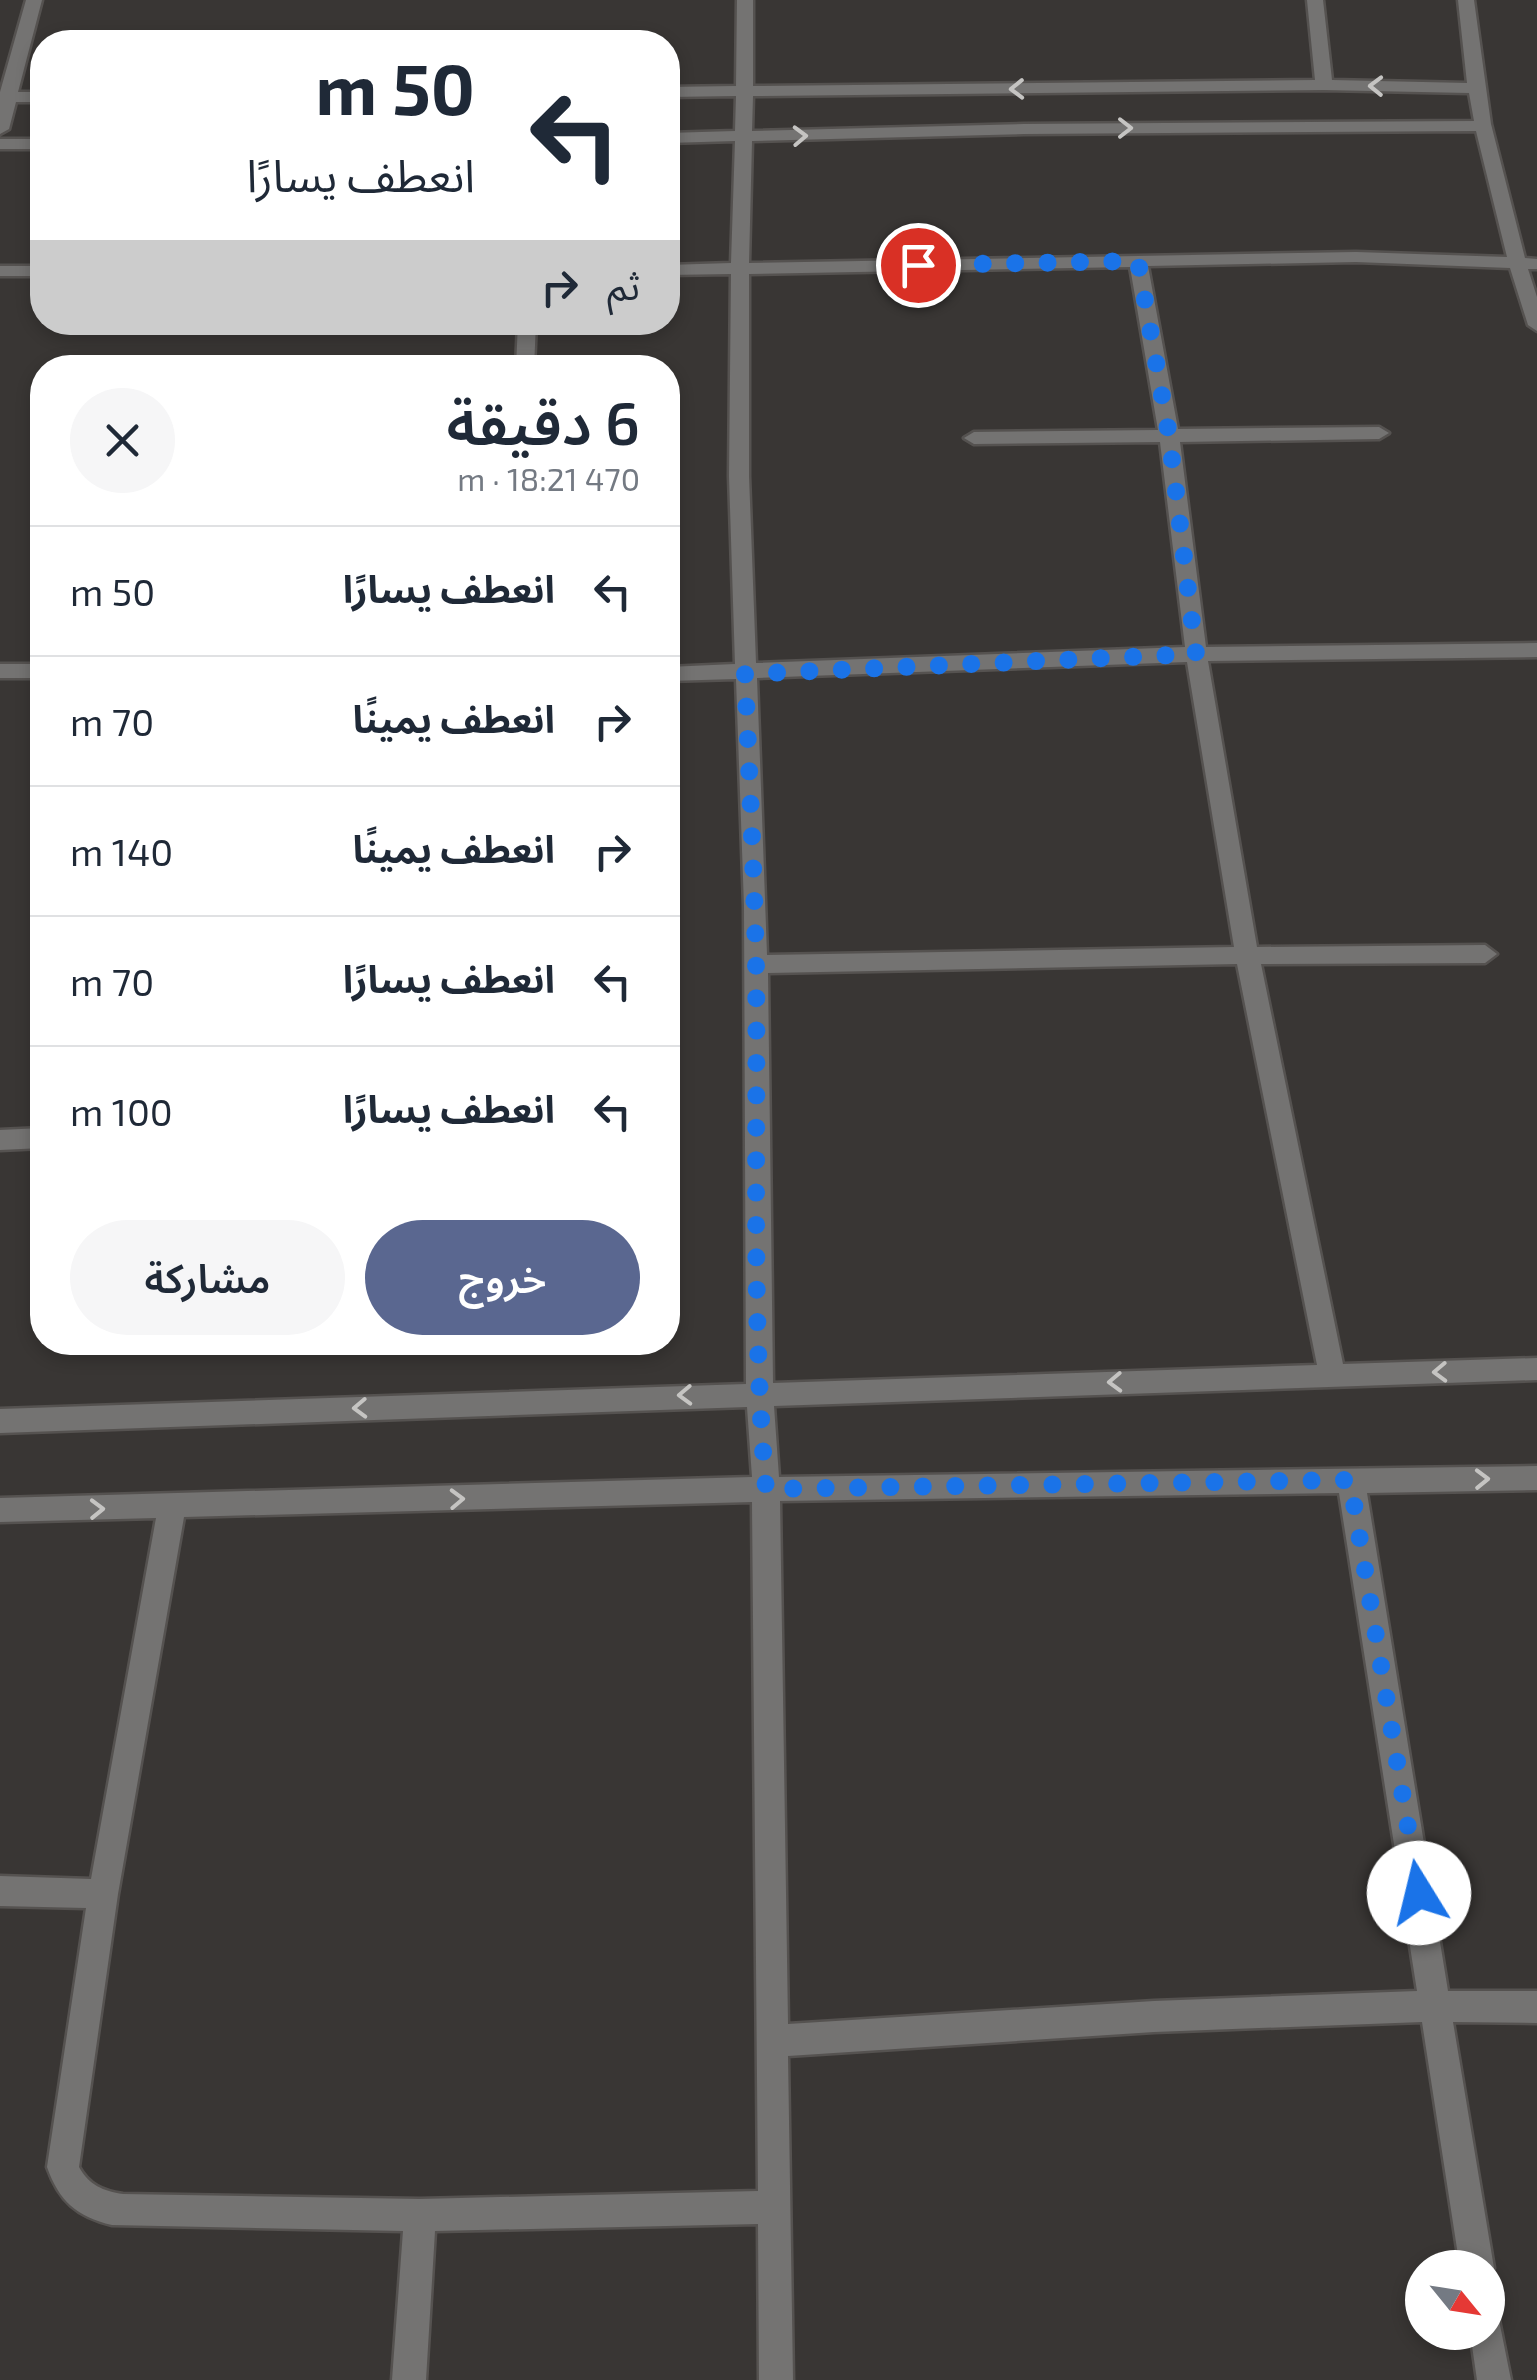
<!DOCTYPE html>
<html lang="ar">
<head>
<meta charset="utf-8">
<style>
	body { margin:0; font-family:"Exo 2","Noto Sans Arabic",sans-serif; background:#f6f6f7; color:#1f2937; direction:rtl; height:100vh; display:flex; flex-direction:column; font-size:38px; white-space:nowrap }
	* { box-sizing:border-box; margin:0 }
	p { font-size:32px; color:#747a83 }
	.icon { flex:none; width:55px; height:55px; fill:none; stroke:currentColor; stroke-width:2; stroke-linecap:round; stroke-linejoin:round }
	.map { position:relative; flex:1; overflow:hidden; direction:ltr }
	.side { position:absolute; left:30px; top:355px; width:650px; height:1000px; display:flex; flex-direction:column; background:#fff; border-radius:40px; box-shadow:0 5px 15px #0003; direction:rtl }
	.side>* { flex:none }
	.top-card { position:absolute; left:30px; top:30px; width:650px; height:305px; border-radius:40px; box-shadow:0 5px 15px #0003; direction:rtl; background:#fff; color:#1f2937; overflow:hidden }
	.needle { width:65px; rotate:120deg }
	.fabs { position:absolute; left:1405px; top:2250px; display:grid; gap:20px }
	.fabs a { display:grid; place-items:center; width:100px; height:100px; border-radius:50%; background:#fff; box-shadow:0 5px 15px #0003; font-size:50px }
	.pin { position:absolute; display:grid; place-items:center; width:85px; height:85px; color:#fff; margin:-42px; border:5px solid #fff; border-radius:50%; box-shadow:0 2px 10px #0007 }
	.me { position:absolute; width:110px; margin:-55px; rotate:351deg; stroke-linejoin:round; filter:drop-shadow(0 0 8px #0008) }
	.turn { display:flex; align-items:center; gap:35px; height:210px; padding:0 40px; font-size:45px }
	.turn .icon { width:130px; height:130px; stroke-width:2.5 }
	.turn b { display:block; font-size:70px; line-height:85px }
	.then { display:flex; align-items:center; height:95px; padding:0 40px; background:#0003; gap:20px; font-size:38px }
	.round { display:grid; place-items:center; flex:none; width:105px; height:105px; border-radius:52px; background:#f6f6f7 }
	.summary { display:flex; align-items:center; justify-content:space-between; height:170px; padding:0 40px }
	h1 { font-size:60px; font-weight:600; line-height:75px }
	.button { display:flex; gap:20px; margin-top:auto; padding:20px 40px }
	.button a { flex:1; height:115px; border-radius:60px; background:#5a6790; color:#fff; font-size:40px; font-weight:600; line-height:115px; text-align:center }
	.button a+a { background:#f6f6f7; color:#1f2937 }
	ul { padding:0; list-style:none }
	li { display:flex; align-items:center; gap:30px; height:130px; padding:0 40px; border-top:2px solid #e0e1e3 }
	li div { flex:1 }
	li b { display:block; font-size:38px }
	li em { font-style:normal }
	.map>svg:first-child { display:block }
</style>
</head>
<body>
<div class="map">
<svg width="1537" height="2380" viewBox="0 0 1537 2380">
	<rect width="100%" height="100%" fill="#393634"/>
	<g fill="none" stroke-linecap="round" stroke-linejoin="round">
		<!-- minor casing -->
		<g stroke="#555250" stroke-width="5">
			<path id="minor" d="M26 0H42L18 92H42V102H16L9 129 0 134V92Z
				M737 0H753V86L1315 80 1307 0H1323L1332 80 1467 83 1458 0H1474L1491 124 1525 258 1537 259V269H1528L1537 297V331L1528 325 1510 268 1356 262 1148 266 1178 429 1379 427 1389 433 1379 439 1180 442 1206 647 1537 643V657L1208 661 1257 947 1485 945 1497 954 1485 963 1261 964 1343 1364 1537 1358V1380L774 1406 779 1477 1537 1466V1490L1367 1493 1448 1991H1537V2023L1453 2022 1494 2268 1488 2280V2268H1460L1422 2022 1154 2032 788 2056 793 2380H759L758 2224 435 2231 426 2380H392L403 2231 112 2225C77 2217 59 2201 47 2167L86 1908 0 1906V1876L91 1879 156 1518 0 1522V1498L752 1477 747 1407 0 1433V1409L746 1384 744 906 736 679 668 681V667L735 664 729 476 731 274 668 275V265L731 263 735 141 668 143V133L735 131 736 96 668 97V87L736 86ZM1324 90 1469 93 1474 121 1024 124 752 131 753 96ZM1476 131 1507 257 1356 252 749 263 752 141 1024 134ZM1130 267 1158 430 974 432 964 438 974 444 1160 442 1185 647 756 663 749 476V274ZM1187 662 1234 947 767 955 757 678ZM1237 964 1317 1365 773 1383 768 973ZM1339 1493 1417 1991 1154 2001 788 2024 780 1501ZM752 1502 758 2191 420 2199 123 2194C103 2191 89 2185 79 2167L118 1894 184 1517Z
				M0 139H42V149H0Z
				M0 266H42V276H0Z
				M518 322H536L534 368H516Z
				M0 664H42V678H0Z
				M42 1128V1148L0 1150V1130Z
				M1488 2315 1499 2320 1511 2380H1477L1470 2332H1488Z"/>
		</g>
		<!-- minor -->
		<use href="#minor" fill="#747372" fill-rule="evenodd"/>
	</g>
	<!-- one-way arrows -->
	<defs><path id="oneway-chevron" d="M-2-3.5L2.5 0L-2 3.5" fill="none" stroke-width="1.6" stroke-linecap="round" stroke-linejoin="round" transform="scale(2.5)"/></defs>
	<g stroke="#c5c4c2">
		<use href="#oneway-chevron" transform="translate(1376 86) rotate(-179)"/>
		<use href="#oneway-chevron" transform="translate(1017 89) rotate(179)"/>
		<use href="#oneway-chevron" transform="translate(1125 128)"/>
		<use href="#oneway-chevron" transform="translate(800 136) rotate(-2)"/>
		<use href="#oneway-chevron" transform="translate(1440 1372) rotate(178)"/>
		<use href="#oneway-chevron" transform="translate(1115 1382) rotate(178)"/>
		<use href="#oneway-chevron" transform="translate(685 1395) rotate(178)"/>
		<use href="#oneway-chevron" transform="translate(360 1408) rotate(178)"/>
		<use href="#oneway-chevron" transform="translate(1482 1479) rotate(-1)"/>
		<use href="#oneway-chevron" transform="translate(457 1499) rotate(-2)"/>
		<use href="#oneway-chevron" transform="translate(97 1509) rotate(-1)"/>
	</g>
	<g fill="none" stroke-linecap="round" stroke-linejoin="round">
		<!-- route -->
		<path stroke="#1a73e8" stroke-width="18" stroke-dasharray="0 32.4" d="M918 265 1138 261 1169 435 1196 654 745 674C749 770 754 867 756 963 758 1139 751 1314 766 1489L1350 1480 1419 1893"/>
	</g>
</svg>
<div class="fabs">
<a><svg class="needle" viewBox="-14 -14 28 28"><path d="M0-13l5 13h-10z" fill="#e53935"/><path d="M0 13l5-13h-10z" fill="#747a83"/></svg></a>
</div>
<div class="pin" style="left:918px;top:265px;background:#d93025"><svg class="icon" aria-label="arrive" viewBox="0 0 24 24"><path d="M6 21V4h12l-3 4 3 4H6"/></svg></div>
<svg class="me" style="left:1419px;top:1893px" viewBox="-20 -20 40 40"><circle r="19" fill="#fff"/><path d="M0-13L10 11 0 6-10 11z" fill="#1a73e8"/></svg>
<div class="top-card">
<div class="turn"><svg class="icon" aria-label="left" viewBox="0 0 24 24"><path d="M17 20v-9H6M10 6l-5 5 5 5"/></svg><div><b>50 m</b>انعطف يسارًا</div></div>
<div class="then">ثم<svg class="icon" aria-label="right" viewBox="0 0 24 24"><path d="M7 20v-9h11M14 6l5 5-5 5"/></svg></div>
</div>
<section class="side">
<div class="summary"><div><h1>6 دقيقة</h1><p>470 m · 18:21</p></div><a class="round"><svg class="icon" aria-label="close" viewBox="0 0 24 24"><path d="M6 6l12 12M18 6L6 18"/></svg></a></div>
<ul>
<li><svg class="icon" aria-label="left" viewBox="0 0 24 24"><path d="M17 20v-9H6M10 6l-5 5 5 5"/></svg><div><b>انعطف يسارًا</b></div><em>50 m</em></li>
<li><svg class="icon" aria-label="right" viewBox="0 0 24 24"><path d="M7 20v-9h11M14 6l5 5-5 5"/></svg><div><b>انعطف يمينًا</b></div><em>70 m</em></li>
<li><svg class="icon" aria-label="right" viewBox="0 0 24 24"><path d="M7 20v-9h11M14 6l5 5-5 5"/></svg><div><b>انعطف يمينًا</b></div><em>140 m</em></li>
<li><svg class="icon" aria-label="left" viewBox="0 0 24 24"><path d="M17 20v-9H6M10 6l-5 5 5 5"/></svg><div><b>انعطف يسارًا</b></div><em>70 m</em></li>
<li><svg class="icon" aria-label="left" viewBox="0 0 24 24"><path d="M17 20v-9H6M10 6l-5 5 5 5"/></svg><div><b>انعطف يسارًا</b></div><em>100 m</em></li>
</ul>
<div class="button"><a>خروج</a><a>مشاركة</a></div>
</section>
</div>
</body>
</html>
